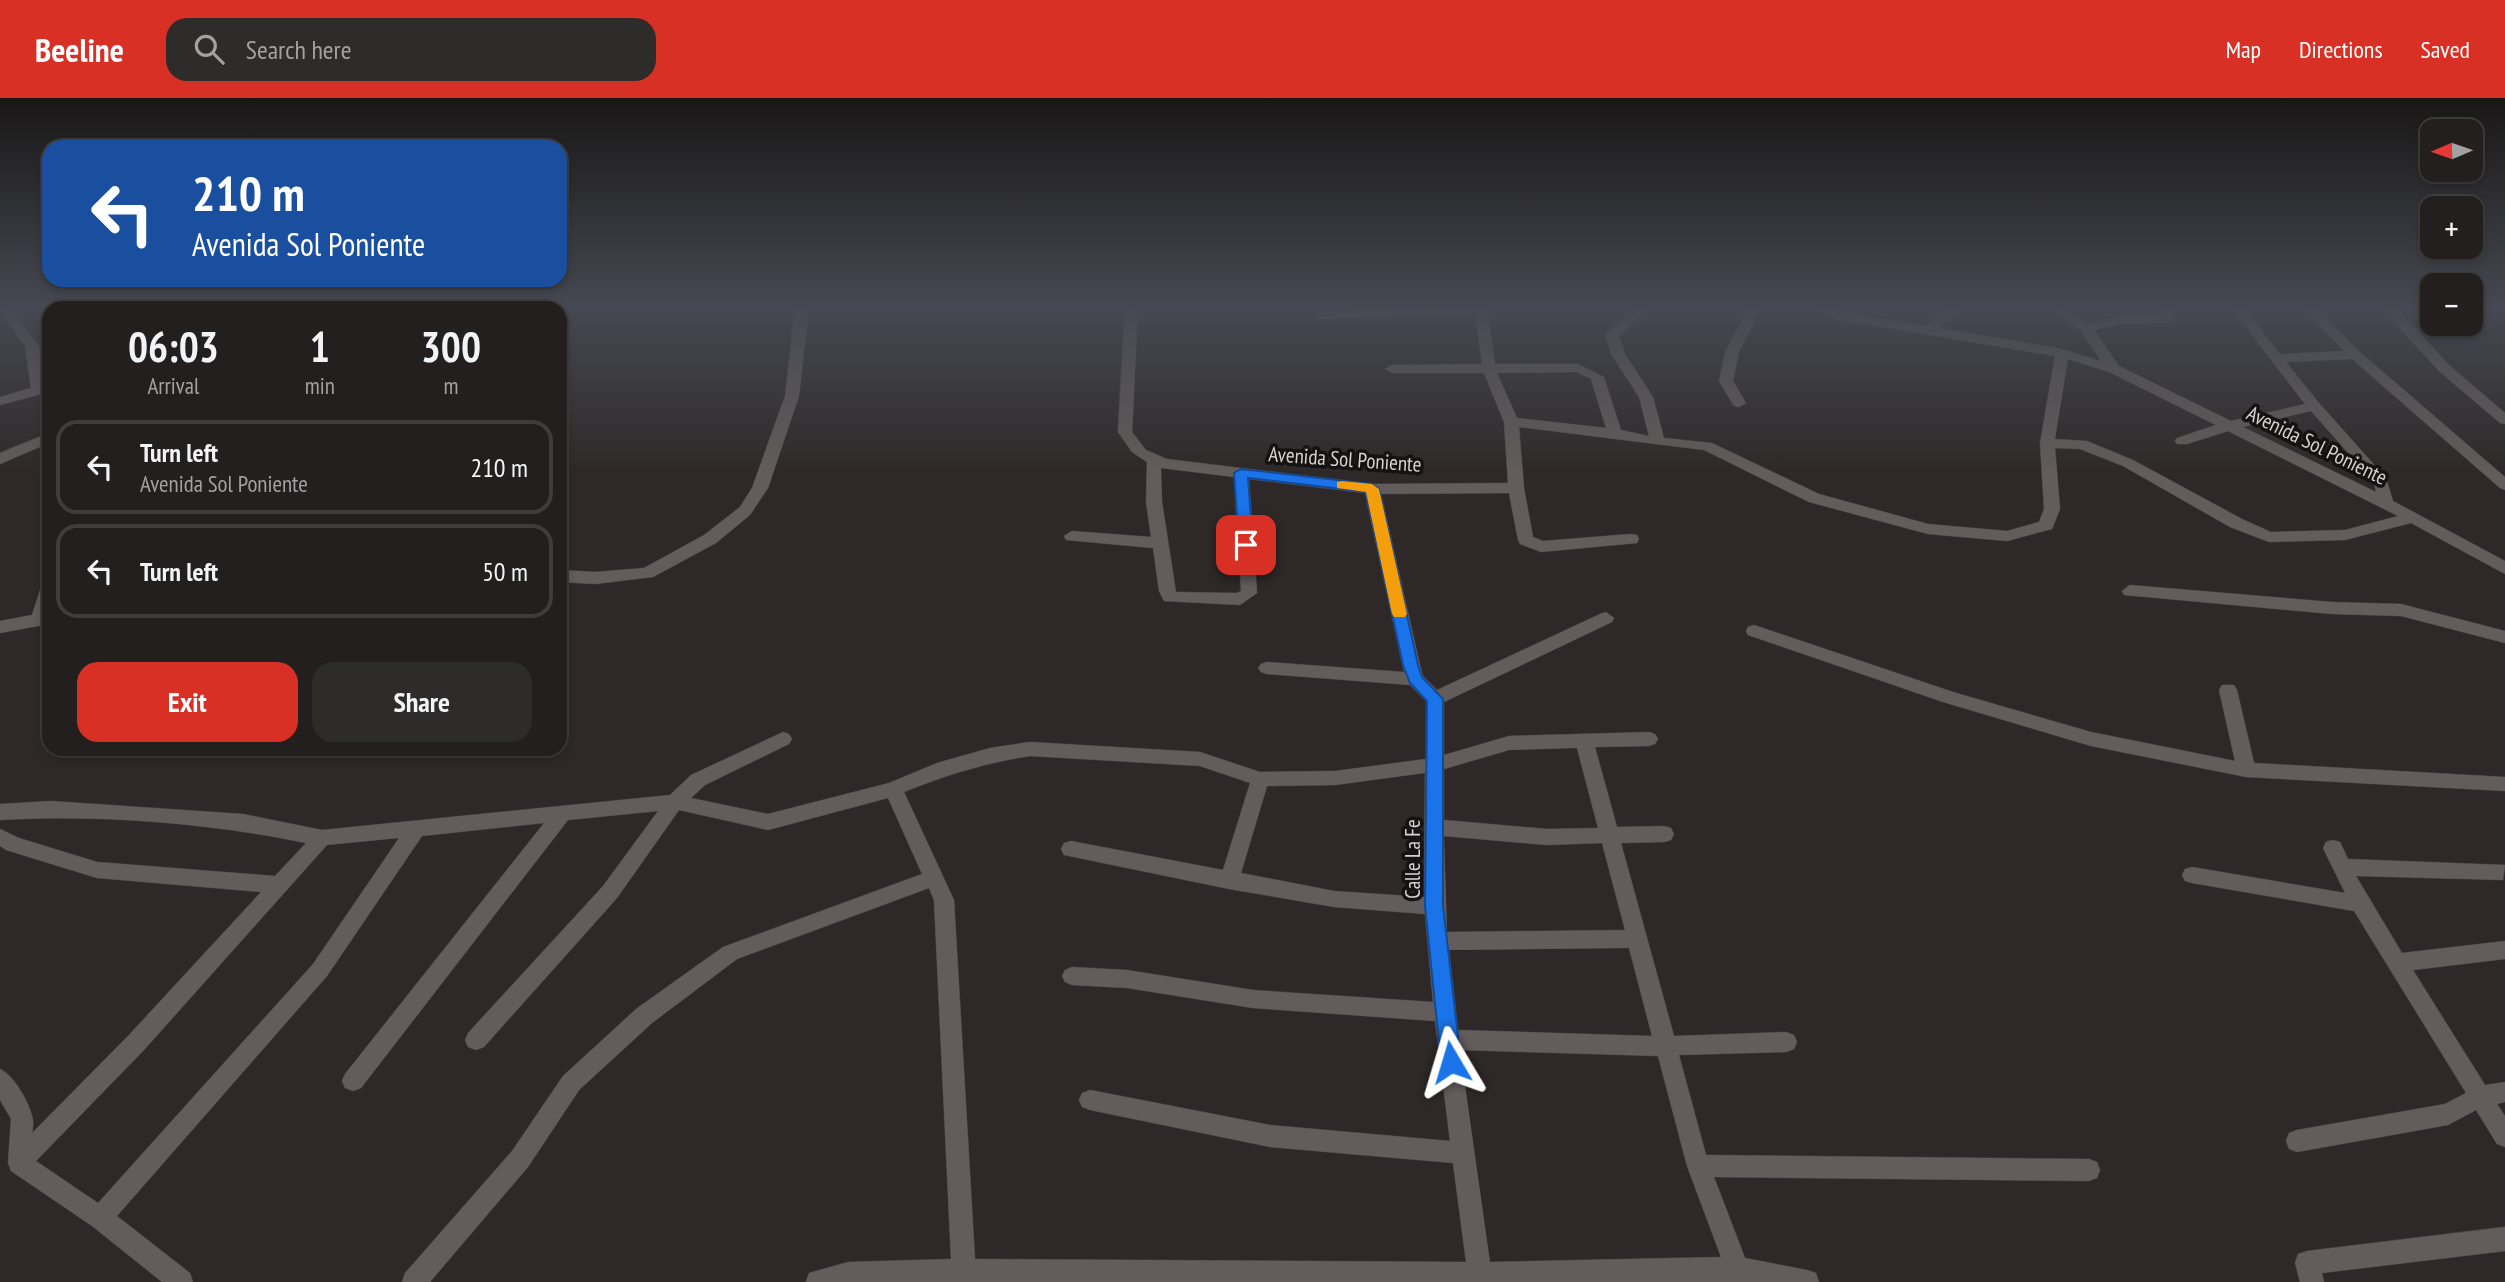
<!DOCTYPE html>
<html lang="en">
<head>
<meta charset="utf-8">
<style>
	body { margin:0; font-family:"PT Sans Narrow",sans-serif; background:#2e2c2b; color:#f1f3f6; height:100vh; display:flex; flex-direction:column; font-size:26px; white-space:nowrap }
	* { box-sizing:border-box; margin:0 }
	p { font-size:23px; color:#a2a2a4 }
	.icon { flex:none; width:38px; height:38px; fill:none; stroke:currentColor; stroke-width:2; stroke-linecap:round; stroke-linejoin:round }
	.map { position:relative; flex:1; overflow:hidden }
	.sheet { position:absolute; left:42px; top:203px; width:525px; height:455px; display:flex; flex-direction:column; background:#221f1e; border-radius:21px; box-shadow:0 4px 10px #0003,0 0 0 2px #3f3d3c }
	.sheet>* { flex:none }
	.guide { position:absolute; left:42px; top:42px; width:525px; height:147px; border-radius:21px; box-shadow:0 4px 10px #0003,0 0 0 2px #3f3d3c; background:#1a4fa0; color:#fff; overflow:hidden }
	.needle { width:46px; rotate:268deg }
	.buttons { position:absolute; left:2420px; top:21px; display:grid; gap:14px }
	.buttons a { display:grid; place-items:center; width:63px; height:63px; border-radius:14px; background:#221f1e; box-shadow:0 4px 10px #0003,0 0 0 2px #3f3d3c; font-size:35px }
	.pin { position:absolute; display:grid; place-items:center; width:60px; height:60px; color:#fff; margin:-30px; border-radius:14px; box-shadow:0 4px 10px #0006 }
	.me { position:absolute; width:77px; margin:-38px; rotate:353deg; stroke-linejoin:round; filter:drop-shadow(0 0 5px #0008) }
	.turn { display:flex; align-items:center; gap:24px; height:147px; padding:0 35px; font-size:32px }
	.turn .icon { width:91px; height:91px; stroke-width:2.5 }
	.turn b { display:block; font-size:49px; line-height:60px }
	.eta { display:flex; justify-content:space-evenly; align-items:center; height:119px; text-align:center }
	.eta b { font-size:42px; font-weight:800; line-height:49px }
	.primary-button { display:flex; gap:14px; margin-top:auto; padding:14px 35px }
	.primary-button a { flex:1; height:80px; border-radius:21px; background:#d93025; color:#fff; font-size:28px; font-weight:800; line-height:80px; text-align:center }
	.primary-button a+a { background:#2e2c2b; color:#f1f3f6 }
	ul { padding:0; list-style:none }
	li { display:flex; align-items:center; gap:21px; height:94px; margin:0 14px 10px; padding:0 21px; border:4px solid #3f3d3c; border-radius:21px }
	li div { flex:1 }
	li b { display:block; font-size:26px }
	li em { font-style:normal }
	header { display:flex; align-items:center; gap:42px; box-sizing:border-box; height:98px; padding:0 35px; background:#d93025; color:#fff }
	header strong { font-size:33px }
	nav { display:flex; gap:38px; margin-inline-start:auto; font-size:24px }
	.search { width:490px; height:63px; background:#2e2c2b; display:flex; align-items:center; gap:18px; box-sizing:border-box; padding:0 24px; border-radius:21px; color:#a2a2a4; font-size:26px }
	.map>svg:first-child { display:block }
</style>
</head>
<body>
<header>
<strong>Beeline</strong>
<div class="search"><svg class="icon" aria-label="search" viewBox="0 0 24 24"><circle cx="10" cy="10" r="6"/><path d="M15 15l6 6"/></svg>Search here</div>
<nav><a>Map</a><a>Directions</a><a>Saved</a></nav>
</header>
<div class="map">
<svg width="2505" height="1184" viewBox="0 0 2505 1184">
	<rect width="100%" height="100%" fill="#2e2928"/>
	<g fill="none" stroke-linecap="round" stroke-linejoin="round">
		<!-- minor casing -->
		<g stroke="#484442" stroke-width="1">
			<path id="minor" d="M0 210H10L39 248 44 286H49V294L0 307V299L31 290 25 248 0 214Z
				M795 210H809L799 298 768 390 750 417 716 445 653 479 595 486 560 484V472L595 474 644 470 704 437 740 409 752 390 785 298Z
				M1125 210H1138L1132 334 1146 352 1167 361 1372 386 1508 385 1504 324 1484 275H1392L1385 271 1392 267 1482 266 1475 215 1321 221 1316 220V214L1487 210 1495 266H1578L1604 279 1621 332 1649 338 1639 299 1611 256 1605 237 1636 210H1649L1619 238 1625 256 1653 299 1664 340 1712 345 1819 396 1928 426 2007 433 2039 424 2044 411 2040 345 2055 258 1841 222 1815 213 1814 210H1831L1844 215 1926 228 1948 210H1962L1939 230 2062 251 2101 263 2081 233 2049 210H2063L2088 226 2122 218 2161 217 2158 210H2172L2175 213 2172 224 2122 226 2094 232 2119 268 2231 323 2305 306 2231 210H2244L2280 256 2344 253 2303 210H2317L2360 254 2505 379V392L2500 390 2352 261 2286 264 2319 305 2386 380 2393 403 2505 463V476L2411 425 2345 442 2269 444 2230 429 2123 368 2080 351 2055 350 2060 411 2052 431 2007 443 1928 436 1809 404 1704 352 1519 329 1524 390 1533 439 1543 443 1631 436 1637 437 1639 441 1637 445 1541 454 1520 446 1518 442 1509 395 1381 396 1420 567 1423 578 1437 592 1600 516 1606 514 1614 520 1612 524 1444 604V657L1509 638 1649 634 1655 636 1658 641 1655 646 1649 648 1595 649 1617 729 1664 728 1671 730 1674 736 1671 742 1664 744 1621 745 1674 938 1786 934 1794 937 1797 944 1794 951 1786 954 1679 957 1706 1057 2089 1061 2097 1064 2100 1072 2097 1080 2089 1083 1714 1079 1745 1160 1807 1172 1816 1175 1819 1184H806L809 1175 848 1164 951 1161 934 802 929 790 737 861 652 925 579 992 528 1069 430 1184H402L405 1175 512 1053 563 978 636 911 723 849 922 776 888 700 768 732 679 712 617 800 484 949 476 952 468 949 465 942 468 935 603 788 658 713 568 722 361 990 353 993 345 990 342 983 345 976 544 725 422 738 327 878 117 1118 190 1175 193 1184H162L92 1128 11 1073 8 1065 11 1021 0 1002V971C13 976 29 1004 32 1018 34 1023 33 1030 32 1035L128 938 261 794 97 780 6 752 0 748V731L19 740 97 764 275 778 306 745C210 725 97 716 0 722V706L51 703 243 716 322 732 670 697 691 677 783 634 789 636 792 641 789 646 705 687 691 700 768 716 889 685 937 665 990 650 1030 644 1200 654 1260 674 1335 673 1426 661V603L1410 587 1267 576 1261 574 1258 570 1261 566 1267 564 1404 574 1365 395 1249 381 1257 495 1240 507 1164 503 1159 493 1153 450 1066 442 1064 438 1072 433 1151 439 1146 404 1147 364 1132 354 1118 334ZM2068 261 2109 274 2216 327 2177 340 2175 343 2177 346H2187L2228 333 2398 418 2345 432 2271 434 2242 421 2133 362 2087 343 2055 341ZM1576 274 1591 281 1606 330 1517 320 1497 275ZM2311 313 2374 384 2376 394 2243 329ZM1161 370 1234 379 1241 493 1237 495 1176 494 1162 404ZM1577 650 1598 730 1547 731 1444 722V671L1509 652ZM1030 658 1200 668 1250 685 1223 772 1071 743 1064 745 1061 751 1064 757 1229 791 1334 809 1425 816 1433 904 1253 892 1127 872 1072 869 1065 872 1062 878 1065 884 1072 887 1127 890 1253 910 1435 923 1450 1043 1270 1027 1090 992 1082 995 1079 1002 1082 1009 1090 1012 1270 1049 1453 1065 1466 1164 975 1161 954 802 904 694C946 677 985 665 1030 658ZM1425 675 1424 799 1334 793 1241 775 1267 688 1335 687ZM1444 738 1547 747 1602 745 1625 832 1447 834ZM399 740 313 866 98 1105 36 1063 144 952 327 747ZM1629 850 1652 938 1458 932 1449 852ZM1460 952 1658 958 1687 1068 1721 1159 1490 1164Z
				M1748 210H1761L1739 254 1733 283 1746 305 1739 309 1734 308 1719 283 1725 254Z
				M2377 210 2398 212 2449 267 2505 315V326L2500 325 2439 273 2388 218Z
				M49 335V345L0 366V355Z
				M49 483V526L0 535V523L32 517 41 489Z
				M2130 487 2332 504 2401 506 2505 533V545L2401 518 2332 516 2124 497 2122 493Z
				M1754 527 1953 594 2091 634 2235 663 2219 592 2222 587H2234L2237 592 2254 665 2505 679V693L2246 679 2091 648 1943 604 1748 537 1746 533 1748 529Z
				M2333 742 2340 744 2348 761 2505 767 2503 782 2356 778 2402 855 2505 843V861L2413 872 2485 987 2505 984V1004L2497 1006 2505 1018V1049L2497 1046 2476 1012 2448 1027 2297 1054 2289 1051 2286 1043 2289 1035 2297 1032 2445 1006 2466 995 2354 813 2192 785 2185 783 2182 777 2185 771 2192 769 2345 795 2323 750 2326 744Z
				M2505 1129V1153L2322 1175 2324 1184H2300L2295 1165 2298 1156 2307 1153Z"/>
		</g>
		<!-- minor -->
		<use href="#minor" fill="#625c5a" fill-rule="evenodd"/>
	</g>
	<!-- sky -->
	<linearGradient id="sky" x2="0" y2="1"><stop stop-color="#191716"/><stop offset="0.56" stop-color="#464953"/><stop offset="1" stop-color="#464953" stop-opacity="0"/></linearGradient>
	<rect width="2505" height="375" fill="url(#sky)"/>
	<!-- route -->
	<path fill="#1a73e8" stroke="#114b97" stroke-width="2" d="M1241 371 1372 386 1379 391 1418 567 1422 579 1443 601V808L1461 964 1458 971 1451 973 1444 971 1441 964 1425 808 1427 603 1410 585 1403 567 1366 394 1248 380 1253 447 1246 452 1239 447 1234 375Z"/>
	<!-- slow -->
	<path fill="#f59e0b" d="M1342 383 1372 386 1379 391 1407 516 1405 519H1394L1392 516 1366 394 1337 390V384Z"/>
	<g text-anchor="middle" dominant-baseline="central" stroke-width="7" stroke-linejoin="round" paint-order="stroke">
		<!-- street labels -->
		<g font-size="21" fill="#d5d2d0" stroke="#151212">
			<text transform="translate(2317 347) rotate(26)">Avenida Sol Poniente</text>
			<text transform="translate(1345 361) rotate(4)">Avenida Sol Poniente</text>
			<text transform="translate(1412 761) rotate(-90)">Calle La Fe</text>
		</g>
	</g>
</svg>
<div class="buttons">
<a><svg class="needle" viewBox="-14 -14 28 28"><path d="M0-13l5 13h-10z" fill="#e53935"/><path d="M0 13l5-13h-10z" fill="#a2a2a4"/></svg></a>
<a>+</a>
<a>−</a>
</div>
<div class="pin" style="left:1246px;top:447px;background:#d93025"><svg class="icon" aria-label="arrive" viewBox="0 0 24 24"><path d="M6 21V4h12l-3 4 3 4H6"/></svg></div>
<svg class="me" style="left:1451px;top:964px" viewBox="-20 -20 40 40"><path d="M0-17L14 15 0 8-14 15z" fill="#1a73e8" stroke="#fff" stroke-width="4"/></svg>
<div class="guide">
<div class="turn"><svg class="icon" aria-label="left" viewBox="0 0 24 24"><path d="M17 20v-9H6M10 6l-5 5 5 5"/></svg><div><b>210 m</b>Avenida Sol Poniente</div></div>
</div>
<section class="sheet">
<div class="eta">
<div><b>06:03</b><p>Arrival</p></div>
<div><b>1</b><p>min</p></div>
<div><b>300</b><p>m</p></div>
</div>
<ul>
<li><svg class="icon" aria-label="left" viewBox="0 0 24 24"><path d="M17 20v-9H6M10 6l-5 5 5 5"/></svg><div><b>Turn left</b><p>Avenida Sol Poniente</p></div><em>210 m</em></li>
<li><svg class="icon" aria-label="left" viewBox="0 0 24 24"><path d="M17 20v-9H6M10 6l-5 5 5 5"/></svg><div><b>Turn left</b></div><em>50 m</em></li>
</ul>
<div class="primary-button"><a>Exit</a><a>Share</a></div>
</section>
</div>
</body>
</html>
